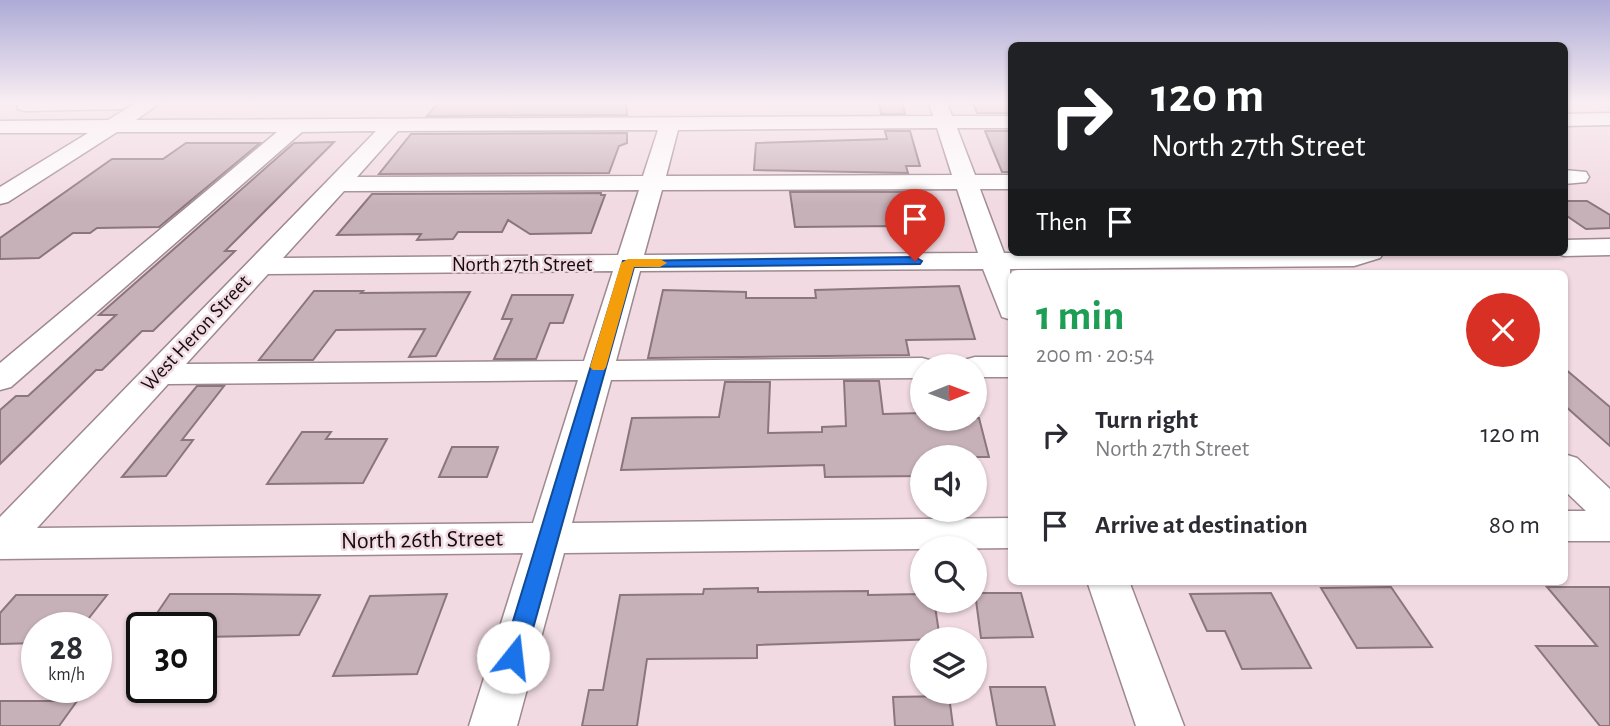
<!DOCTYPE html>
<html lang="en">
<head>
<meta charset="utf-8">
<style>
	body { margin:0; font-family:"Alegreya Sans",sans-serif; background:#f2f2f3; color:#2b2b33; height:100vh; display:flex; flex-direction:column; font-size:26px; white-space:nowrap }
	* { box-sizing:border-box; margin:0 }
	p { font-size:23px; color:#7c7c81 }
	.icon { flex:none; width:38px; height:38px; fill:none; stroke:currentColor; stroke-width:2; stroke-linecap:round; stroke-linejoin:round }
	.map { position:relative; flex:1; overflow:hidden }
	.panel { position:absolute; left:1008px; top:270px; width:560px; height:315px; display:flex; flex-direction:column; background:#fff; border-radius:10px; box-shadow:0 2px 5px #0004 }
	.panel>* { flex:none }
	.hud { position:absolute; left:1008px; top:42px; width:560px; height:214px; border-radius:10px; box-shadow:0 2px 5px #0004; background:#202124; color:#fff; overflow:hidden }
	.needle { width:46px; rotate:89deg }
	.fabs { position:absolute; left:910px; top:354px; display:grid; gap:14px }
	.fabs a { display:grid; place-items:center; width:77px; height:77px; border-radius:50%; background:#fff; box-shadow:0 2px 5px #0004; font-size:35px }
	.speed { position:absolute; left:21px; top:612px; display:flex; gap:14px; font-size:35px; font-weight:700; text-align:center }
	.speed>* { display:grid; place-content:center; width:91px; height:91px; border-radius:50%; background:#fff; box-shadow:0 2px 5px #0004; line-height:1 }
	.speed small { font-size:18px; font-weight:400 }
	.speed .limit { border:4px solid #111; border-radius:10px; background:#fff; color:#111 }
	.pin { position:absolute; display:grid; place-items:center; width:60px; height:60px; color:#fff; margin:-72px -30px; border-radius:50% 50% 50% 0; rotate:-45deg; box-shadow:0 0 7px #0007 }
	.pin .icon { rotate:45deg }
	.me { position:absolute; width:77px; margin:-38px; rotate:16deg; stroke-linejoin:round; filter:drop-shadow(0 0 5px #0008) }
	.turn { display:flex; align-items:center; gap:24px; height:147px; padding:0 28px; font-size:32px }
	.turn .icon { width:91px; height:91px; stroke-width:2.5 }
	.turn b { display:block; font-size:49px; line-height:60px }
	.then { display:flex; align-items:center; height:66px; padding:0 28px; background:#0003; gap:14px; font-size:26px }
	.round { display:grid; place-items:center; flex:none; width:74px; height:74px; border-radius:37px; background:#f2f2f3 }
	.headline { display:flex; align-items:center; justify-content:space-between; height:119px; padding:0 28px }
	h1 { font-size:42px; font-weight:600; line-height:52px; color:#1e9e55 }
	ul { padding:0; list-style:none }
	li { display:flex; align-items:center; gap:21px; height:91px; padding:0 28px }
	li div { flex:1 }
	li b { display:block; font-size:26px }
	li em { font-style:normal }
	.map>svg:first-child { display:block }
</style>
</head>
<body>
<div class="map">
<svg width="1610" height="726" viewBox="0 0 1610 726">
	<rect width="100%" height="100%" fill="#f1dae1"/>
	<!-- building -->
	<path fill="#c7b1b8" stroke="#8b767d" stroke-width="2" d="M438 103H626L627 115 427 116Z
		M879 103H902L905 114H881Z
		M973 103H1012V113H977Z
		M885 131H910L920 166H906L908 173 754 170 756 143 887 139Z
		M985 131H1012V172H1002Z
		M627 133V143L619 146 609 173 379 174 411 134Z
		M334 142 225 251H235L153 331H142L102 370H96L0 464V410L16 396H28L116 315H99L294 143Z
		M186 143H260L159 227 97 228 90 233H73L39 258 0 259V238L112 159H163Z
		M790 192H913L923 230H895V226L795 227Z
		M601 193V195H605L591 233 530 234 508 220 502 232H458L453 239 417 240 421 234 337 235 372 194Z
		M1564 201H1587L1610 215V228L1586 229 1564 214Z
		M959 286 975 339 906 340 909 355 648 358 663 290 746 292V298H816L815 290Z
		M314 291H363L361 293 470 292 436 356 409 357 425 329 336 330 313 360H259Z
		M512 295H573L563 323H550L536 359H494L512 319H502Z
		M1564 368 1610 407V446L1564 405Z
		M844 381H879L883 414 922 413V418H979L989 457H922V476L825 477 824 465 621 470 632 418 719 417 725 382H770L768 433 822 432V427L846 426Z
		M197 386H224L182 440H193L166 476 122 477Z
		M302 432H331L326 439H387L363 483 267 484Z
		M452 447H498L487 477H439Z
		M1391 587 1432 647 1357 648 1321 588Z
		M1547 587H1610V726H1600L1536 646H1597Z
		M758 588V592L868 591V595L922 594V600H934L940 639 757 645V658L647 659 637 726H582L589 690H603L620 595 703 594 704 589Z
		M975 593H1021L1033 637 981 638Z
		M1271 593 1311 668 1242 669 1225 631H1207L1190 594Z
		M170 594H233L320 595 299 635 201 637V628H147Z
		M447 594 417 674 333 676 370 596Z
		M16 595H107L81 628H37V643L0 644V613Z
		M990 687H1045L1055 726H997Z
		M949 696 953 726H895L893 697Z
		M0 701H77L59 726H0Z"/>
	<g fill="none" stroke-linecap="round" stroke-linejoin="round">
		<!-- minor casing -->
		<g stroke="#9e898f" stroke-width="3">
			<path id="minor" d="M17 103H132L122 109 25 111 18 109Z
				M136 103H160L136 120 933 116 929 103H947L952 116H1012V128H957L975 175H1012V189H980L1004 253 1384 252 1380 258 1354 266 1010 269 1012 320 1002 317 983 269 640 271 616 361 922 358 933 361 936 366H922V378L611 380 572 523 1012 518V548L564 553 517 726H469L523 553 0 559V517L376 131 302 132 11 387 0 390V363L277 132H117L8 202 0 204V187L88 133H0V121L108 120ZM937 128 952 175 666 176 678 130ZM658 130 643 176 357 177 398 131ZM957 189 978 253 644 255 662 190ZM639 190 618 255 283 258 344 191ZM613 271 584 361 186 364 268 274ZM578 380 533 523 37 528 168 384Z
				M1610 113V125L1564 126V114Z
				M1564 170 1586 172 1589 177 1586 182 1564 184Z
				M1610 239V255L1564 256 1554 252H1564V240Z
				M975 357H1012V377H975V366H960L964 360Z
				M1564 454 1577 458 1610 489V541H1564V511H1586L1564 490Z
				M1087 581H1129L1184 726H1136Z"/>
		</g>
		<!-- minor -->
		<use href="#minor" fill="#fff" fill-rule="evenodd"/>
	</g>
	<!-- sky -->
	<linearGradient id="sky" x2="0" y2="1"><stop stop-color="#adabd7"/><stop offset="0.5" stop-color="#f9eef2"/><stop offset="1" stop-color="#f9eef2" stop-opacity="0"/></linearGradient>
	<rect width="1610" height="205" fill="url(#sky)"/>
	<!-- route -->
	<path fill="#1a73e8" stroke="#114b97" stroke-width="2" d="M915 257 922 261 920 264 634 267 525 657 521 664 513 667 505 664 502 657 623 261Z"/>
	<!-- slow -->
	<path fill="#f59e0b" d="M628 259H660L667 263 660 267H634L606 367 604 370H593L590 367 621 263Z"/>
	<g text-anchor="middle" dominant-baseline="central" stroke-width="5" stroke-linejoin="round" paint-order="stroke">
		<!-- street labels -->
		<g font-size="21" fill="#150d10" stroke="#f1dae1">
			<text x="522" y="264">North 27th Street</text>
			<text transform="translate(196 333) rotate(-47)">West Heron Street</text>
		</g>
		<!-- near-street labels -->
		<g font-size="24" fill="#150d10" stroke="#f1dae1">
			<text transform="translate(422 540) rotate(-1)">North 26th Street</text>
		</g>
	</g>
</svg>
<div class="fabs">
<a><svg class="needle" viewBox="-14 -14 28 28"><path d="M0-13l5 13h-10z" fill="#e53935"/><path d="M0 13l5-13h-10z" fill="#7c7c81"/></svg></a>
<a><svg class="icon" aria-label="sound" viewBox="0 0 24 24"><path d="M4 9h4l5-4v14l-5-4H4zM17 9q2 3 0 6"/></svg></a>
<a><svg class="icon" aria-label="search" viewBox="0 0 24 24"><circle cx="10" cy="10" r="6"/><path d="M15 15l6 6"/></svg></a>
<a><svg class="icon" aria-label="layers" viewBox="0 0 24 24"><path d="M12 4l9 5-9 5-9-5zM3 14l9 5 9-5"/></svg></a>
</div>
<div class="speed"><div>28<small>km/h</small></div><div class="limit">30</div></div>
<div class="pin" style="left:915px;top:261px;background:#d93025"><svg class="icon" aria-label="arrive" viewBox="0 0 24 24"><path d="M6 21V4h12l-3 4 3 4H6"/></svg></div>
<svg class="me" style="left:513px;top:657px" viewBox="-20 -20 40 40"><circle r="19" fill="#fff"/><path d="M0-13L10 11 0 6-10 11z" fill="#1a73e8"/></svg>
<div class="hud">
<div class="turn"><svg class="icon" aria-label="right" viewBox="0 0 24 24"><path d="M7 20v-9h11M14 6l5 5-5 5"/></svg><div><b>120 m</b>North 27th Street</div></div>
<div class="then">Then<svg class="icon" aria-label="arrive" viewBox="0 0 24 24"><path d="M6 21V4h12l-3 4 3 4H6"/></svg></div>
</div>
<section class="panel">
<div class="headline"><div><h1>1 min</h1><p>200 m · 20:54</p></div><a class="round" style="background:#d93025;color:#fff"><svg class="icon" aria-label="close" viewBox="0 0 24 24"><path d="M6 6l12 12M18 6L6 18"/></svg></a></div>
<ul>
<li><svg class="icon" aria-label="right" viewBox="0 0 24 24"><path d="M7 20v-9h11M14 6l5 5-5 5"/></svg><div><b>Turn right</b><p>North 27th Street</p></div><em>120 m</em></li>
<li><svg class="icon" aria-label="arrive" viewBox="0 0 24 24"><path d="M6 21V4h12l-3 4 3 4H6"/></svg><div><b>Arrive at destination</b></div><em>80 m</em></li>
</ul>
</section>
</div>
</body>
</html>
